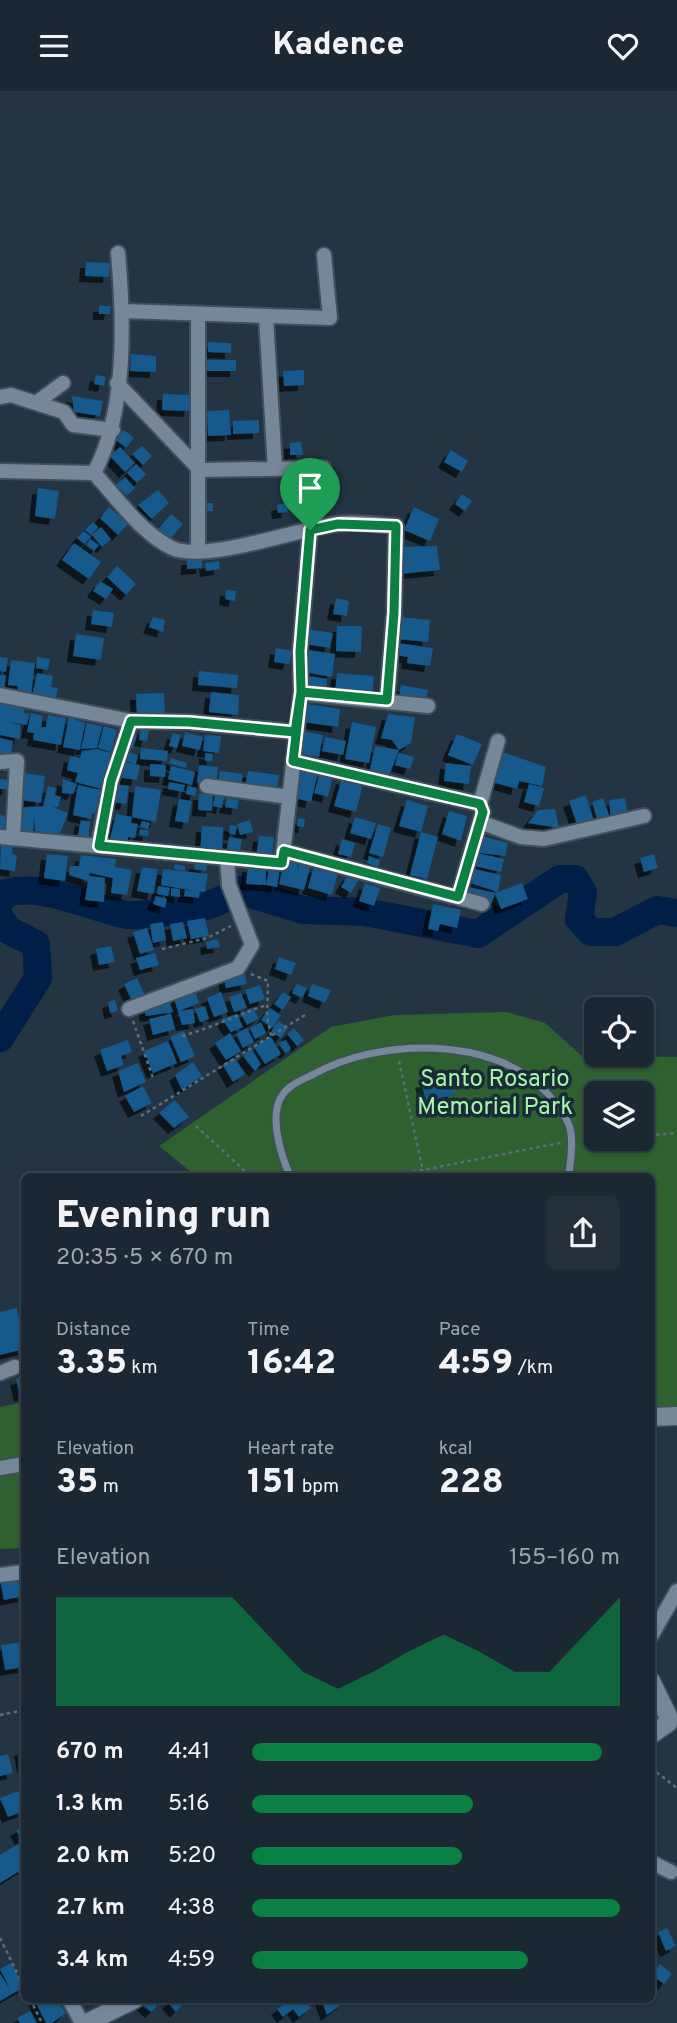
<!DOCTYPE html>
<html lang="en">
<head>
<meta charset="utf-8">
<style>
	:root { --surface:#1b2732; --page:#242f3a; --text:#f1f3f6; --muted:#a0a5ac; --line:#39444d; --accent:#0b8043 }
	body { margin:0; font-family:Overpass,sans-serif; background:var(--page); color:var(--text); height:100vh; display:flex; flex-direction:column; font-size:26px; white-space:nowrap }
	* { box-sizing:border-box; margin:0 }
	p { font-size:23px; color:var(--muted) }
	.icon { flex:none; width:38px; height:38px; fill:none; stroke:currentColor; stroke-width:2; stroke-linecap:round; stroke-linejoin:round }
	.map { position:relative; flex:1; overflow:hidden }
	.side { position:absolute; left:21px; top:1082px; width:634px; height:830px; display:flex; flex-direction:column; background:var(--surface); border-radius:10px; box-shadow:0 2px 5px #0004,0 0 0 2px var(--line) }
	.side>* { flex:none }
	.tools { position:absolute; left:584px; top:906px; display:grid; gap:14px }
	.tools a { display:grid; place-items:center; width:70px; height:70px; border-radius:10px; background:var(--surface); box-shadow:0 2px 5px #0004,0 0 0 2px var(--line); font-size:35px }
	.pin { position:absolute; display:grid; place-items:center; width:60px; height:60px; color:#fff; margin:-72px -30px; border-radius:50% 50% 50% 0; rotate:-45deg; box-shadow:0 0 7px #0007 }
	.pin .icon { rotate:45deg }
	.round { display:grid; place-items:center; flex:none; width:74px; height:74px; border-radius:10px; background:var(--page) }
	.summary { display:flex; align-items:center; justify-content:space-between; height:119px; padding:0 35px }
	h1 { font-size:38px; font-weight:800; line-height:52px }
	.metrics { display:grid; grid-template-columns:repeat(3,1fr); gap:10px; height:119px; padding:7px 35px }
	.metrics div { display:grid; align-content:center }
	.metrics b { font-size:35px; font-weight:800 }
	.metrics small { font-size:19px; font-weight:400 }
	.metrics p { font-size:19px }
	.chart { height:196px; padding:14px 35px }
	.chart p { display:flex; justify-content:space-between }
	.chart svg { width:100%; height:126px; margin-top:7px; fill:var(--accent); opacity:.7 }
	ul { padding:0 35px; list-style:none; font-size:23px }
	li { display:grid; grid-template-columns:112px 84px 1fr; align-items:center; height:52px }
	li i { height:18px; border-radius:9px; background:var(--accent) }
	header { display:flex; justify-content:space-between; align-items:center; height:91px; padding:0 35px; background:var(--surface); font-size:32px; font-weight:800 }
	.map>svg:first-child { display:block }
	.green { fill:#2e612f; fill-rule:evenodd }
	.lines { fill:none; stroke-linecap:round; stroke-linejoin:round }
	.river { stroke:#001e47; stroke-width:28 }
	.building { fill:#135a8d; filter:url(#shadow) }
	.service-casing { stroke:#404f5b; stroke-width:10 }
	.minor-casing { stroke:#404f5b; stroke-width:18 }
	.tertiary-casing { stroke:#404f5b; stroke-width:21 }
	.path { stroke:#5f6d79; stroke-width:2.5; stroke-dasharray:3.5 3.5; stroke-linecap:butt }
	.service { stroke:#758798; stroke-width:7 }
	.minor { stroke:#758798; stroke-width:14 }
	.tertiary { stroke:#758798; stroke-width:18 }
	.route-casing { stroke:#fff; stroke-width:14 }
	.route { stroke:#0b8043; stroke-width:9 }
	.labels { text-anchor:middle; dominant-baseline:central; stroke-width:7; stroke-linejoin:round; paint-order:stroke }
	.park-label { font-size:24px; fill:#a5f6a4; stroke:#1a2a38 }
</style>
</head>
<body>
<header><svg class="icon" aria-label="menu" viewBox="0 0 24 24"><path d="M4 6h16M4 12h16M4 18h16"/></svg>Kadence<svg class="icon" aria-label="heart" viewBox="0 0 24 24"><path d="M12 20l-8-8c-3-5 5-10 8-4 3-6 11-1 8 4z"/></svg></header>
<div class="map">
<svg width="677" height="1932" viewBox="0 0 677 1932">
	<defs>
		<filter id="shadow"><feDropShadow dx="-6" dy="6" stdDeviation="0" flood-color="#0009"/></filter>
	</defs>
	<rect width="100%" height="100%" fill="#243442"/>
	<path class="green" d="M507,921L545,932L582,965L677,966V1319H651V1085H196L159,1055L331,936L394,924ZM597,1003H642V1048H597Z
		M24,1311V1457L0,1458V1316Z"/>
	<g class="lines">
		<path class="river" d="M0,811L5,802C43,792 86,815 123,823C133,826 145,823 156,822C188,820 211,818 238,799L303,819L365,821L478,843L560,788H575L583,801L579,828L591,841H615L657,819L677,822
			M0,827L8,839L36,853L38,887L0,947"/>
	</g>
	<path class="building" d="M86,171L110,172L109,186L85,185Z
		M99,215H111L110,223H99Z
		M208,251L231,252V262L208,261Z
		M131,263L156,265V281L130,280Z
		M205,269H236V280H205Z
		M304,279V294L284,295L283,280Z
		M96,284L106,286L104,295L94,293Z
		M163,303L191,304L190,320L162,319Z
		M72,305L103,310L100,325L74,321Z
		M229,319L231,344L208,345L207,320Z
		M259,329V342L233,343V330Z
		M124,339L134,347L126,357L116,349Z
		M301,351L303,364H290V352Z
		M142,355L152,365L143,374L132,363Z
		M120,356L135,372L125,381L110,365Z
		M451,359L468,370L462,381L444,371Z
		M136,373L146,383L137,392L127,382Z
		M125,386L135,397L127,405L116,394Z
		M38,397L59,400L55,428L35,425Z
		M158,399L169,412L152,428L138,414Z
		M462,403L472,410L465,420L455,413Z
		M310,405L328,407L326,422L308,419Z
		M207,412H213V420H207Z
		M287,412L288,421L278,422L277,414Z
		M109,416L128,433L118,444L100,427Z
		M414,416L439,428L430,450L404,439Z
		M171,423L183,433L170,448L158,438Z
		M93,431L98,436L91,444L85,439Z
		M101,436L111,448L102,456L92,444Z
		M84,440L91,446L84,453L77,447Z
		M90,448L99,454L94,460L86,453Z
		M74,452L101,471L89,488L62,469Z
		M437,455L440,479L399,483L397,456Z
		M202,467V477L187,478V468Z
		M219,470L220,478L206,480L205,472Z
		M117,475L136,493L126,504L107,486Z
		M100,490L113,498L106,508L93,500Z
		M226,499L236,500L235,510L225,508Z
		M336,507L349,510L347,525L333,523Z
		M93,519L114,522L112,536L91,533Z
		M153,526L165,529L163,541L149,536Z
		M399,526L430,529L428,551L397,548Z
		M337,535H362L361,561L336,560Z
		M307,538L333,542L330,557L305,553Z
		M76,543L104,547L101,569L73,565Z
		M390,551L433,557L430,575L407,572L408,566L388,563Z
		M276,557L292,560L289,573L274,571Z
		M308,559L335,563L332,586L304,581Z
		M0,566L8,567L6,581L0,580Z
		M37,566L50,568L48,579L36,577Z
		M11,569L35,572L31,605L17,603L18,595L8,594Z
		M199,580L238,584L237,597L198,594Z
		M37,582L53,585L51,596L58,597L55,611L31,610Z
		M337,582L374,585L372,605L335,602Z
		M0,584H6L4,600L0,599Z
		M303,584L327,588L326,600L301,596Z
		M401,594L428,599L425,612L399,607Z
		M211,601L239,604L238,624L209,621Z
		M164,602L165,624L137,625L136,603Z
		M0,610L25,614L24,622L29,623L27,634L8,631L21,634L20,648L0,644Z
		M300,612L340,618L338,636L297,630Z
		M31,622L43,625L41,636H46L48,624L66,627L61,654L33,649L34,642L27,641Z
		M388,623L415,626L411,652L399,659L392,649L381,647Z
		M69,626L85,632L80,659L63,656Z
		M352,631L376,636L369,672L345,668Z
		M87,632L102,635L97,657L81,658Z
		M104,635L117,639L111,661L98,657Z
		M141,637L149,639L147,650L139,649Z
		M123,640L137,644L133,658L119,654Z
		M302,640L323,644L319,666L297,662Z
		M185,641L203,646L200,659L182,655Z
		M173,642L181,644L177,657L169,655Z
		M457,643L482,653L473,674L448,664Z
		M205,644L221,645L219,662L203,660Z
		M325,646L346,650L343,664L322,660Z
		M0,647L13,650L9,675L0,673Z
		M375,655L399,659L387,690L369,683Z
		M141,657L168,660L167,670L140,668Z
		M97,658L95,663L97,658L111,662L102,698L75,691L78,682L67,679L70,665L80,667L82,660Z
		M118,658L138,664L136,673L115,667Z
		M502,661L546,676L542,695L519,690L517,698L481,688Z
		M205,662L213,663L212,670H205Z
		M399,662L414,666L410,678L395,674Z
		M171,667L187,672L186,677L169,672Z
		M120,670L140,674L137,689L117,686Z
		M446,672L471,675L469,693L444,690Z
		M150,673L166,674L165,686L150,685Z
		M199,674L218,676L216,694L197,692Z
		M171,675L195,681L192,694L168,688Z
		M297,676L318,681L311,711L290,706Z
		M220,680L243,683L241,695L218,693Z
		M248,680L279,684L277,700L245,696Z
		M24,682L45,685L41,712L14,708L17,684Z
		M320,682L333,685L328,706L314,702Z
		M342,687L363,693L356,721L334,715Z
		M0,688L9,689L8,698H0Z
		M63,688L77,693L73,703L62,702Z
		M169,691L185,694L183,701L168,698Z
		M110,693L129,695L126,713L108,710Z
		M529,693L544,697L539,715L524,711Z
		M78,694L101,699L95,723L92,722L91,728L73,724Z
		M48,695L56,697L54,704L61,706L58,716L43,715Z
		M135,695L161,699L156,731L132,726Z
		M188,695L197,697L195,705L186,703Z
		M216,698L225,700L222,717L213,715Z
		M199,703H213L212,720L198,719Z
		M586,704L594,730L578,736L569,710Z
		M227,707L239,709L237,718L225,716Z
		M603,707L611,730L599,734L592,711Z
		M625,707L628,728L611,729L609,709Z
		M179,708L192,710L188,732L175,730Z
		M407,709L428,715L421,741L399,735Z
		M51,715L68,722L59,745L35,740L34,725L33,745L15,744L16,720L26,716Z
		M555,718L559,737L528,732L538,719Z
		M449,720L467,725L461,750L442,743Z
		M116,723L132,726L131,732L138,733L135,747L128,746L127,752L110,748Z
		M0,724L6,725L3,744H0Z
		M355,726L376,732L371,748L350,742Z
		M298,727L305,728L304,736L297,735Z
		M81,729L90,731L88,755L76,753Z
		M250,729L253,741L240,744L237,733Z
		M142,730L150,732L148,738L140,736Z
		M378,733L391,737L383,766L369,762Z
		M230,734L237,735L235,744L229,742Z
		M202,735L223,736L222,765H200Z
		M140,738L149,740L148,746L139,743Z
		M421,741L438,746L427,788L410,784Z
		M477,744L508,752L505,765L473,761Z
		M259,745L274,746L272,768L256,767Z
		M229,746L242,748L240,760L227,758Z
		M342,748L355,752L351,766L338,763Z
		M1,749L13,751L12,762L17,765L15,780L0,778Z
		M473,761L504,768L501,781L470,774Z
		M47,763L68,765L65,790L44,787Z
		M654,763L658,777L644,781L640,767Z
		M81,764L116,768L115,776L132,779L127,804L111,802L113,787L90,782L89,785L105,787L104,811L85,809L88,790L69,784L70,775H79Z
		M369,765L380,769L378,776L367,772Z
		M285,768L298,771L297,780L300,770L311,773L304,799L279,793Z
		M195,772L207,774L206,780L194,778Z
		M175,773L185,775V780L174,778Z
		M270,774L280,776L277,796L266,794Z
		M248,775L266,776V794L246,793Z
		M314,775L338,782L332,804L308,797Z
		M142,776L158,778L153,803L137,800Z
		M465,776L501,784L498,801L522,792L528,808L501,818L495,802L498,801L461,789Z
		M163,778L208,783L205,801L200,800L199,807L184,805L185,799L195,800L161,794Z
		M349,783L359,788L351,802L341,796Z
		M365,792L380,797L374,815L359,810Z
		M460,794L495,802L490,817L457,809Z
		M158,795L170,797L168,805L157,803Z
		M171,797L180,798V806L171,805Z
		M156,805L167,808L165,817L153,813Z
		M433,813L461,819L457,837L440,833L438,840L428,838Z
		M205,827L209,845L191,848L187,830Z
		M163,831L166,849L153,852L150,833Z
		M183,831L187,847L173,850L170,833Z
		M147,837L154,859L140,863L133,841Z
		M218,848L220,856L207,858L206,851Z
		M111,855L115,871L99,874L96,858Z
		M155,862L159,874L140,879L136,867Z
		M279,866L296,872L291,884L275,878Z
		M245,883L247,893L226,897L224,887Z
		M137,887L145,904L132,910L124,893Z
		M297,893L307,897L302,907L292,902Z
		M312,893L331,899L325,912L308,905Z
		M260,894L265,908L250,913L245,899Z
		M194,896L199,912L179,920L193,918L195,932L182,934L173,904Z
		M221,901L228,921L214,926L207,907Z
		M283,901L291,906L283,919L274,913Z
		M241,902L247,917L234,921L229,906Z
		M168,905L173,921L146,925L142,909Z
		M115,909L118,920L110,922L108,911Z
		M205,915L209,928L200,931L195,918Z
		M253,917L259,927L247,934L241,923Z
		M270,917L281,924L272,937L261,929Z
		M171,923L175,938L153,944L149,928Z
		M237,923L243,936L231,941L222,928Z
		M278,930L288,936L281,947L271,941Z
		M261,931L266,942L255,948L250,937Z
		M247,937L254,951L243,957L236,943Z
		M294,937L304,949L297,955L287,943Z
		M184,940L195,965L181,971L170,946Z
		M230,942L241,960L226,969L215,952Z
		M271,946L281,963L265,973L254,956Z
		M128,949L132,961L121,965L124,974L107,980L100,959Z
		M286,949L291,958L286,962L278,952Z
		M168,950L177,972L153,982L144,960Z
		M251,957L261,973L255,980L243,965Z
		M235,967L245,983L233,991L223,974Z
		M193,971L202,985L182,999L175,984Z
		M138,972L146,991L124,1001L118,980Z
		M451,984L455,1004L426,1010L421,991Z
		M143,995L152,1012L134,1021L125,1005Z
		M175,1009L189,1026L174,1037L159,1022Z
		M17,1217L24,1258L0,1264V1221Z
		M24,1286V1304L20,1305L16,1288Z
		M23,1484L24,1505L4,1509L0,1489Z
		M24,1551V1576L5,1579L1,1554Z
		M24,1658V1675H23L20,1659Z
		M8,1663L13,1682L0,1685V1665Z
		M19,1700L24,1720L8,1726L0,1707Z
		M24,1735V1754L16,1739Z
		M18,1753L24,1763V1777L0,1792V1764Z
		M667,1837L676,1855L666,1860L658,1841Z
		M11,1872L24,1896L0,1910V1883L10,1898L0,1878Z
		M660,1873L672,1883L664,1893L651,1884Z
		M34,1908H56L66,1922L52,1932H46Z
		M146,1908L157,1915L151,1921L141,1912Z
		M172,1908H187L176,1921L168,1912Z
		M291,1908H303L311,1917L299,1926L293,1918L283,1926L277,1918Z
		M321,1908H343V1912L327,1924Z
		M30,1920L37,1932H20L17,1927Z"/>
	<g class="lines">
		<g class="service-casing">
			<path id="service" d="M290,1085C281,1064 270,1029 280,1008C287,994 302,989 314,983C379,947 494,944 547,1002C556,1012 566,1024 570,1037C574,1052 570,1070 569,1085"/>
		</g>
		<g class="minor-casing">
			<path id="minor" d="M123,220L330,227L324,164
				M266,226L275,378
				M117,292L200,379L324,377
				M0,306L11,304L64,321L73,334L113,339
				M36,312L63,292
				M0,380L94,382
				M94,382C117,407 141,442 172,457C205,472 298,438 336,433C355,430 376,434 396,435L394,522L387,609
				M94,382C127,321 124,230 118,162
				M198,460V223
				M301,602L428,615
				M0,604L131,630L189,631L295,641
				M293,670L480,713
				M0,671L17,670L13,747
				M207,695L289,706
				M480,731L521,746L544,748L644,725
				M0,746L282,772L301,602L300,560L310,439
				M98,755L111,690L131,630
				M283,760L482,813
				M458,806L483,721L480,713L498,650
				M129,918L238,877L252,854L229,794L227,769
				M0,1282L15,1276
				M0,1377L24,1373
				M0,1484L24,1481
				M651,1545L677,1500
				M651,1771L671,1781
				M69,1908L82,1932"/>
		</g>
		<g class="tertiary-casing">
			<path id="tertiary" d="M651,1326L677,1325
				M651,1590L668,1625V1632L651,1644
				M87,1932L135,1908"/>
		</g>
		<path class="path" d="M162,858L207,847L231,835
			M251,883L268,890L267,925L271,945
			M133,930L153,987
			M182,945C212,937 238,923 267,914
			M399,970L424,1085
			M141,1025L305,924
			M196,1035L250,1085
			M642,1045L677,1042
			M584,1049L597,1048
			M392,1085L560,1052
			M0,1624L24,1619
			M651,1677L677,1697
			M0,1847L24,1896
			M30,1908L42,1932"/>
		<use href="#service" class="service"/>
		<use href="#minor" class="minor"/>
		<use href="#tertiary" class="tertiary"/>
	</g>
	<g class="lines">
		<g class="route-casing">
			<path id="route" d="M310,439L300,560L301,601L295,641L189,631L131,630L111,690L99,755L282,772L284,760L458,806L483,721L480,713L293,670L301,601L387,609L394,522L396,435L338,433L310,439"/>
		</g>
		<use href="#route" class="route"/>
	</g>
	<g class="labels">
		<g class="park-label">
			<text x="495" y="989">Santo Rosario<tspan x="495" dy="28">Memorial Park</tspan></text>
		</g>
	</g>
</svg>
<div class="tools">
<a><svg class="icon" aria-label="locate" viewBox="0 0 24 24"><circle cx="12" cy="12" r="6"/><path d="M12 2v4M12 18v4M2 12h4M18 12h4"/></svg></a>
<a><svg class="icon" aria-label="layers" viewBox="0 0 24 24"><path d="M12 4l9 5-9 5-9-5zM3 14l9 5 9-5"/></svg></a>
</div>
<div class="pin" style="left:310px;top:439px;background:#1e9e55"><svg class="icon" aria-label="arrive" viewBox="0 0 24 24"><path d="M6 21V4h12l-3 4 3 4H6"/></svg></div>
<section class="side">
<div class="summary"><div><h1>Evening run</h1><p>20:35 · 5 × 670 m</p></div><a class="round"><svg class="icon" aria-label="share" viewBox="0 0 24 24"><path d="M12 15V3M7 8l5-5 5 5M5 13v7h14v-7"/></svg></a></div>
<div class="metrics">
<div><p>Distance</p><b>3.35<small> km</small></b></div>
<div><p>Time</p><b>16:42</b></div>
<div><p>Pace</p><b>4:59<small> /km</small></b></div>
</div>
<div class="metrics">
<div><p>Elevation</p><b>35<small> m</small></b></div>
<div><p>Heart rate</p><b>151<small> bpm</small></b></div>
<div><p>kcal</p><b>228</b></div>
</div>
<div class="chart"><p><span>Elevation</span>155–160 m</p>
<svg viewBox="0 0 160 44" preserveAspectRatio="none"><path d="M0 44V6L10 6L20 6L30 6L40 6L50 6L60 19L70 32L80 38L90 32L100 25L110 19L120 25L130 32L140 32L150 19L160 6V44z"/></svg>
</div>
<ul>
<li><b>670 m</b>4:41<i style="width:95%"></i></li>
<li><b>1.3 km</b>5:16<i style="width:60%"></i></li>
<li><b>2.0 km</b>5:20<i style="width:57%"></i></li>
<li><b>2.7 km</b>4:38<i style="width:100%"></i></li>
<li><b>3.4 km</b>4:59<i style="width:75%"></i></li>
</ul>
</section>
</div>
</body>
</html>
